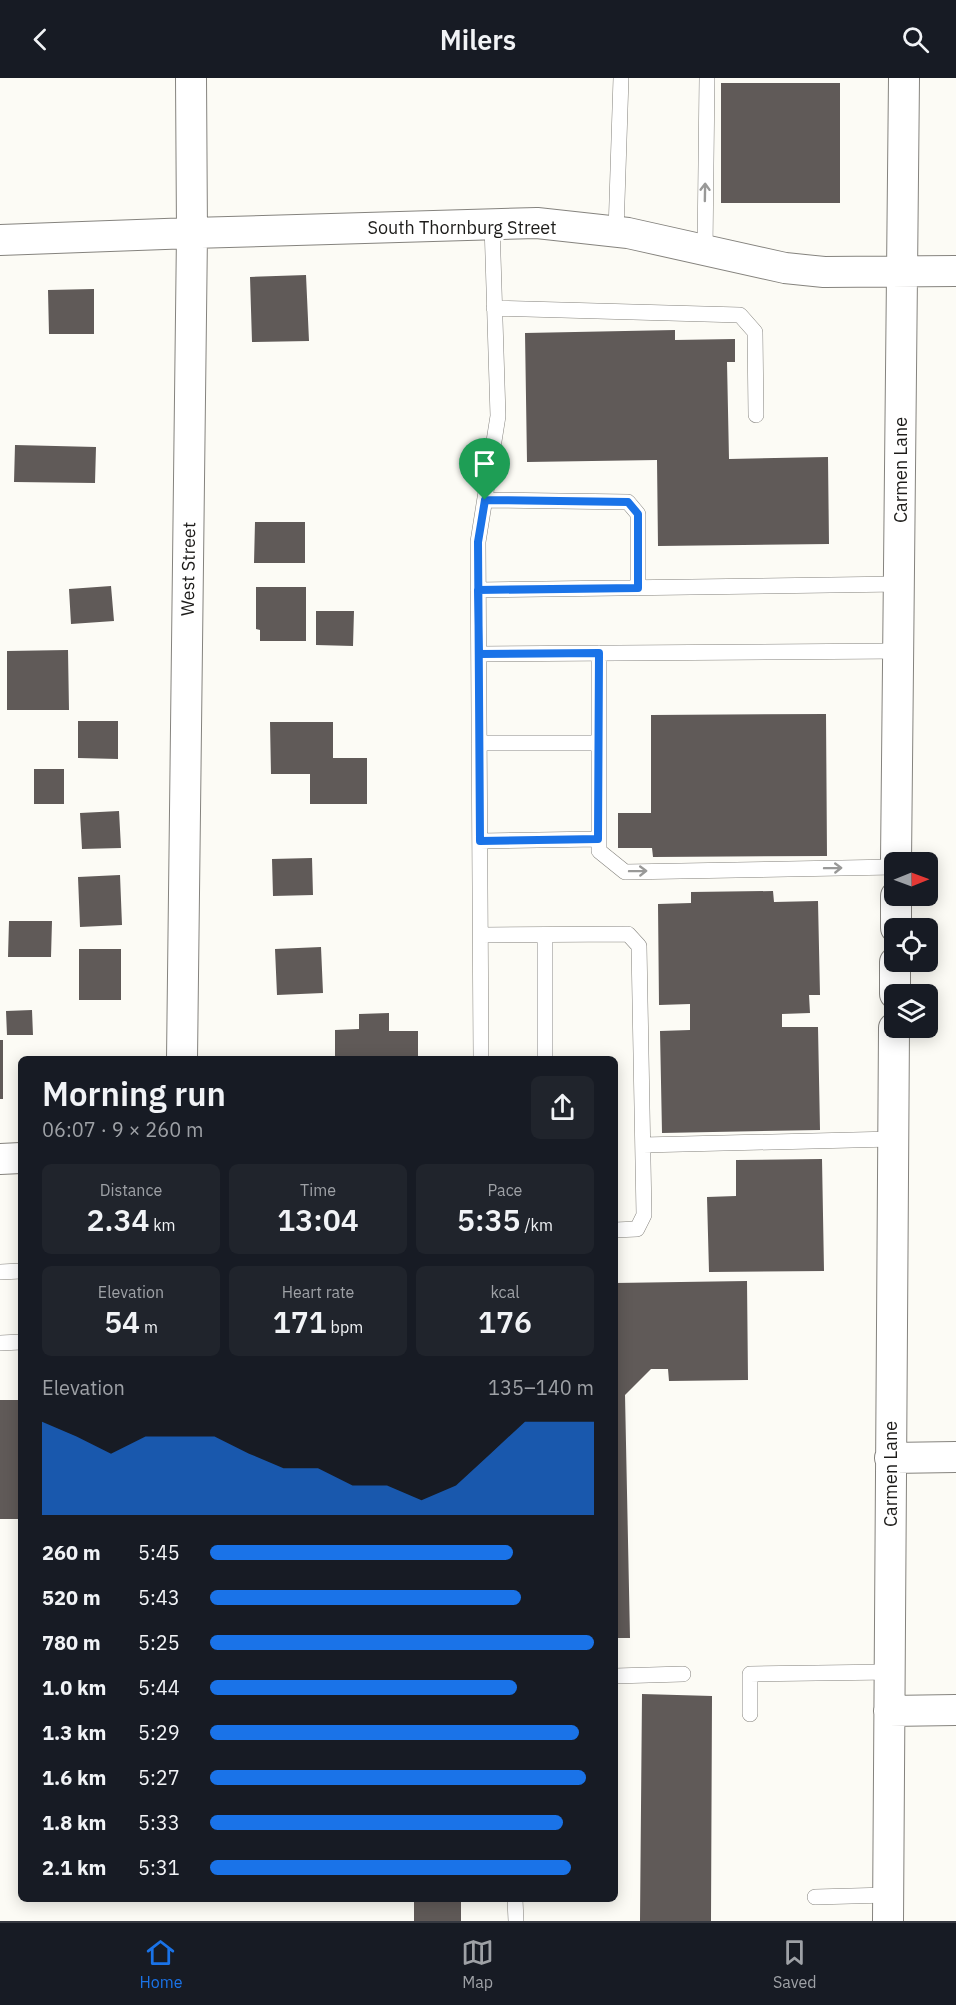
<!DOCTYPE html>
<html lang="en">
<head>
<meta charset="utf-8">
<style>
	:root { --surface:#171b24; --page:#20242c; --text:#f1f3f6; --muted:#9ea1a6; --line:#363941; --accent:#1a73e8 }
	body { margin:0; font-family:"IBM Plex Sans",sans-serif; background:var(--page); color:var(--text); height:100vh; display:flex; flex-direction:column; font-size:22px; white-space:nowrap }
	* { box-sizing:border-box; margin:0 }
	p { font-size:20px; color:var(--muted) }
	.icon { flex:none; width:33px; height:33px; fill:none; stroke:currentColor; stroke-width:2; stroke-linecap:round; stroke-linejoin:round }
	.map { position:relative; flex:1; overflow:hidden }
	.sheet { position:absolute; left:18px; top:978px; width:600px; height:846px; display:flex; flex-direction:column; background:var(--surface); border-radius:9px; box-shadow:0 3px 15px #0003 }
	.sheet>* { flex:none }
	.needle { width:39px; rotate:89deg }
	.fabs { position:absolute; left:884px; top:774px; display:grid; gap:12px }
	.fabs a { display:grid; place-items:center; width:54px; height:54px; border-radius:9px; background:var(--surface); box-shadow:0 3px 15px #0003; font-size:30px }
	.pin { position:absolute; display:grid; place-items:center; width:51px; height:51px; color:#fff; margin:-62px -26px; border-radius:50% 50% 50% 0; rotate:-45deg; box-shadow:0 0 6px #0007 }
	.pin .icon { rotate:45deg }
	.round { display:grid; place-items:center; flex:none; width:63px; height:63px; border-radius:9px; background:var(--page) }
	.head { display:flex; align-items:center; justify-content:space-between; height:102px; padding:0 24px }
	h1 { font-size:33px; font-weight:600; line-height:45px }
	.figures { display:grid; grid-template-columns:repeat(3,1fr); gap:9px; height:102px; padding:6px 24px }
	.figures div { display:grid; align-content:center; border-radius:9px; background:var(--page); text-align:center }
	.figures b { font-size:30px; font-weight:600 }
	.figures small { font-size:16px; font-weight:400 }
	.figures p { font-size:16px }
	.chart { height:168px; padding:12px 24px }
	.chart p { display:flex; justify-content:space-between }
	.chart svg { width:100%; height:108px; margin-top:6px; fill:var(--accent); opacity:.7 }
	ul { padding:0 24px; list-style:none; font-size:20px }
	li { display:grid; grid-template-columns:96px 72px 1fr; align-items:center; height:45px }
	li i { height:15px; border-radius:8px; background:var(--accent) }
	header { display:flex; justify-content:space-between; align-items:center; height:78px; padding:0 24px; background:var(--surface); font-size:27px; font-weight:600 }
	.dock { display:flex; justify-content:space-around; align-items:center; height:84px; border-top:2px solid var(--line); background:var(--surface); font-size:16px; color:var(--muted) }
	.dock a { display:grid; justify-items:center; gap:3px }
	.dock .on { color:var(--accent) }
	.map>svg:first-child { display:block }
	.building { fill:#605a58 }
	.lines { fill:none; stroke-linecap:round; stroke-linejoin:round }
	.service-casing { stroke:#85837e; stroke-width:16 }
	.minor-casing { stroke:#85837e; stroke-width:32 }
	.service { stroke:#fff; stroke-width:15 }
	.minor { stroke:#fff; stroke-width:30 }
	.oneway { stroke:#999998 }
	.route-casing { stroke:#fff; stroke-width:12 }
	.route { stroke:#1a73e8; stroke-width:8 }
	.labels { text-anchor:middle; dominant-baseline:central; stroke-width:6; stroke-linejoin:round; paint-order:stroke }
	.street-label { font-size:18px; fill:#1d1c1a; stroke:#fff }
</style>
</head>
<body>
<header><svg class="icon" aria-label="back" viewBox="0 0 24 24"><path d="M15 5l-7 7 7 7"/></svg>Milers<svg class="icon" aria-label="search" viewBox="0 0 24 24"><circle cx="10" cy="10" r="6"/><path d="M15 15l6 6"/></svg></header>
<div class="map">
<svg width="956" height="1843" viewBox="0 0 956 1843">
	<rect width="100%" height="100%" fill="#fcfbf5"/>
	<path class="building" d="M721,5H840V125H721Z
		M306,197L309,263L252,264L250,199Z
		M94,211V256H49L48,212Z
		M675,252V262L735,261V284H727L729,381L828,379L829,466L658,468L657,382L527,384L525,255Z
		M15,367L96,369L95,405L14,404Z
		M255,444H305V485H254Z
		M111,508L114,543L71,546L69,511Z
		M256,509H306V563H260V552L256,551Z
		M316,533H354L353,568L316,567Z
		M68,572L69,632H7V573Z
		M826,636L827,778L653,779L652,770H618V735H651V637Z
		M78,643H118V681L78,680Z
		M270,644H333V680H367V726H310V696H271Z
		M34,691H64V726H34Z
		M119,733L121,770L82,771L80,735Z
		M312,780L313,817L273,818L272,781Z
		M120,797L122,847L80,849L78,799Z
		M773,813L774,824L818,823L820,917H809L810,935L782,936V949H818L820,1052L662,1055L660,953L690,952V926L659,927L658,826L691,825V814Z
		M9,843H52L51,879H8Z
		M321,869L323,915L277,917L275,871Z
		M79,871H121V922H79Z
		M32,932L33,957H7L6,933Z
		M389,935V953H418V981H335V952L359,951V936Z
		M0,962H3V1021H0Z
		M822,1081L824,1193L709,1194L707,1119L736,1118V1082Z
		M747,1203L748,1302L669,1303L668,1291H651L625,1317L630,1560H615V1205Z
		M0,1322H21V1441H0Z
		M642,1616L712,1618L711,1843H640Z
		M414,1821H461V1843H414Z"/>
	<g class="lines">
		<g class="service-casing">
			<path id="service" d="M616,154L621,0
				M705,172L707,0
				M494,230L740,237L755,254L756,337
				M485,422L628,424L638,436V510
				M478,512L899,506
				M599,575V773L625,794L894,789
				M479,576L898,573
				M479,665H598
				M480,763L598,761
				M481,857L628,856L639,868L644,1137L637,1151L615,1152
				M545,857V981
				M481,981L478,464L498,338L492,146
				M643,1067L893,1061
				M0,1194L21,1193
				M0,1265L21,1264
				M615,1598L683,1596
				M750,1636V1596L890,1594
				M815,1819L888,1817
				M515,1821L516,1843"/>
		</g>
		<g class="minor-casing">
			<path id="minor" d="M0,162L192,155L537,145L628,155L785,190L824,194L956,193
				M896,784L904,0
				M896,850V818
				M895,916V884
				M182,981L192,155L191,0
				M0,1081L21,1080
				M890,1380L956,1379
				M889,1633L956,1632
				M888,1843L894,950"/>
		</g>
		<use href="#service" class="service"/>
		<use href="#minor" class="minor"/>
	</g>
	<defs><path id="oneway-shaft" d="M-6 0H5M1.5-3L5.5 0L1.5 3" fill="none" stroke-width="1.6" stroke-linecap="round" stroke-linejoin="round" transform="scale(1.5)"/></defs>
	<g class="oneway">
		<use href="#oneway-shaft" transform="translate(705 114) rotate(-89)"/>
		<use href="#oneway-shaft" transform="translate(833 790) rotate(-1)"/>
		<use href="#oneway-shaft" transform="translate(638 793) rotate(-1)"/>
	</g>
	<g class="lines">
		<g class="route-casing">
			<path id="route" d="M485,422L478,464L480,763L598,761L599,575L479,576L478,512L638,510V436L628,424L485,422"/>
		</g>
		<use href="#route" class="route"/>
	</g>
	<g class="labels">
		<g class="street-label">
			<text x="462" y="149">South Thornburg Street</text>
			<text transform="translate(900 392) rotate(-90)">Carmen Lane</text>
			<text transform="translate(188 491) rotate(-89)">West Street</text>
			<text transform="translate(890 1396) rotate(-90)">Carmen Lane</text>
		</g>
	</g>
</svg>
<div class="fabs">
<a><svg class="needle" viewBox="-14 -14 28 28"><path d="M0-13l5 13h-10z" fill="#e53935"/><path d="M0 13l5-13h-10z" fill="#9ea1a6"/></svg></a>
<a><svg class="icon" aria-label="locate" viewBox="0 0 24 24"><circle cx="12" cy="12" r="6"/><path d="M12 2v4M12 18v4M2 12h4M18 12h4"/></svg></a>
<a><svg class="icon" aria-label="layers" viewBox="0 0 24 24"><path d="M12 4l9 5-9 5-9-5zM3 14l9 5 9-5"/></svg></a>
</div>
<div class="pin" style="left:485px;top:422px;background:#1e9e55"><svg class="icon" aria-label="arrive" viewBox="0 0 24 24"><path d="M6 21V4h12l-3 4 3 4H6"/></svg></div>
<section class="sheet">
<div class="head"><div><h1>Morning run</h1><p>06:07 · 9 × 260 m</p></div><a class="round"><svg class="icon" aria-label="share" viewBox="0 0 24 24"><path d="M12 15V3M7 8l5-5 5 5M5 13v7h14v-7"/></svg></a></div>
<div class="figures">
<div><p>Distance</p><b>2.34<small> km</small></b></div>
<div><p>Time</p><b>13:04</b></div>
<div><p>Pace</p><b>5:35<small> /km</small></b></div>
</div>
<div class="figures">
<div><p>Elevation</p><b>54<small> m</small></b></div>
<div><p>Heart rate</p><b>171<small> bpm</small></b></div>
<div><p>kcal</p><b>176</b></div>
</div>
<div class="chart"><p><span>Elevation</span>135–140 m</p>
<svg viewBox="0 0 160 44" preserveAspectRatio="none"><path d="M0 44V6L10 12L20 19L30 12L40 12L50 12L60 19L70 25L80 25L90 32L100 32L110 38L120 32L130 19L140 6L150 6L160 6V44z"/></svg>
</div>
<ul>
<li><b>260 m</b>5:45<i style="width:79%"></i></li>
<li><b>520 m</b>5:43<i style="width:81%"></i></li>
<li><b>780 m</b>5:25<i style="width:100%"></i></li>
<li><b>1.0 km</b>5:44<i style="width:80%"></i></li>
<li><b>1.3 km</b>5:29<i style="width:96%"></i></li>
<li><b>1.6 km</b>5:27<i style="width:98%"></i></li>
<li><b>1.8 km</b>5:33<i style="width:92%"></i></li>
<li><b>2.1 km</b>5:31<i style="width:94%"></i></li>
</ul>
</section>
</div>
<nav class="dock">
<a class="on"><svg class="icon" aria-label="home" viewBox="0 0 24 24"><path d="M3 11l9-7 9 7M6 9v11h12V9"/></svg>Home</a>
<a><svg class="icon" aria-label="map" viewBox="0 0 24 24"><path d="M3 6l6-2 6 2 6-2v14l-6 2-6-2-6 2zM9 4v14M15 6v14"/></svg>Map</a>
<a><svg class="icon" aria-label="saved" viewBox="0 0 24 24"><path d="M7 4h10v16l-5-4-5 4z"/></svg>Saved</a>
</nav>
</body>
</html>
